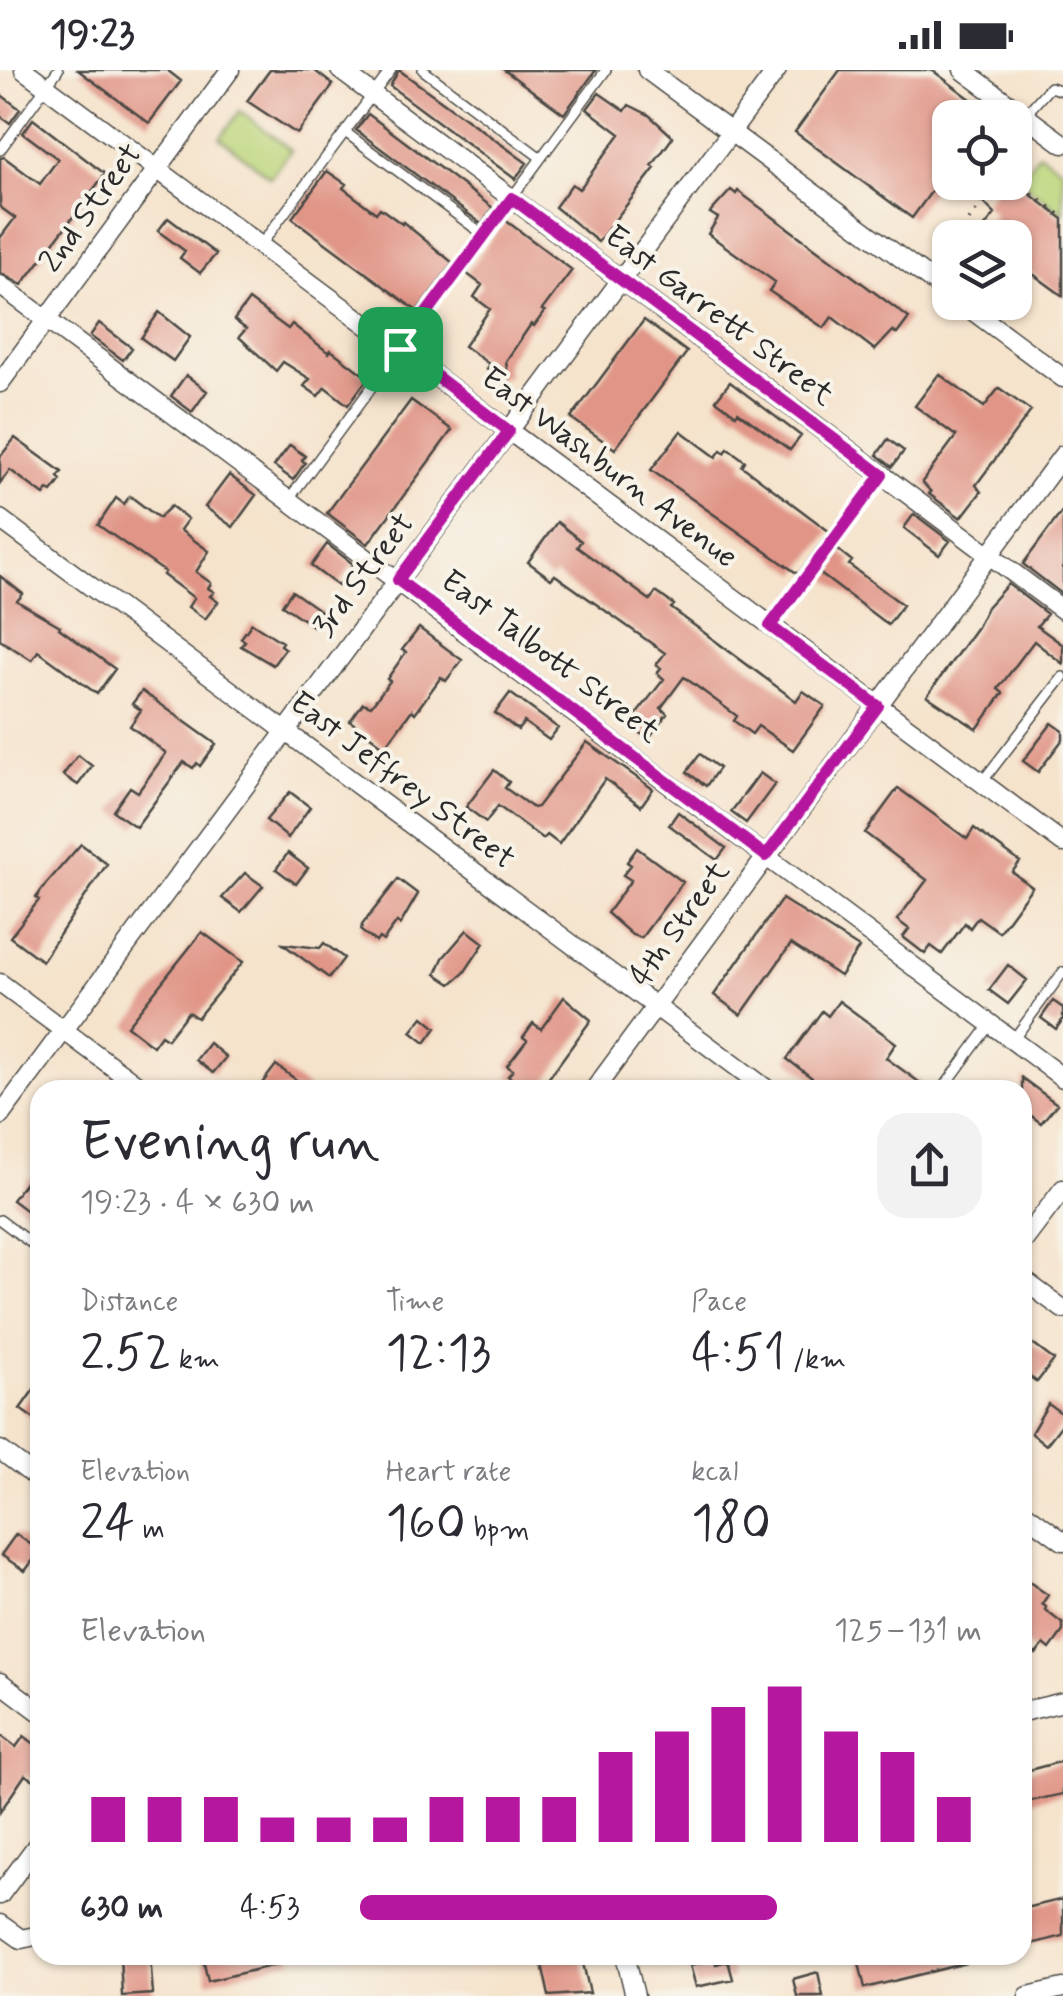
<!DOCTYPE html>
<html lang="en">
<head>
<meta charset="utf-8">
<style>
	:root { --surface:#fff; --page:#f2f2f3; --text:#2b2b33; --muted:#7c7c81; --accent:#b5179e }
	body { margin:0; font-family:Mynerve,sans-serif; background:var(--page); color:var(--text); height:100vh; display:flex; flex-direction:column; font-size:38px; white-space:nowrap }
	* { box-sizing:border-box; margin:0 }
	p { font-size:32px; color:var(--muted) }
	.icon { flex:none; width:55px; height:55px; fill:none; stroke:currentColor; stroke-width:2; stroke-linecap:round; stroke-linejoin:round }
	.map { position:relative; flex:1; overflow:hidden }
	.details { position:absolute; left:30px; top:1010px; width:1002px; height:885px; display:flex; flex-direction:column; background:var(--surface); border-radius:30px; box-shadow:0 2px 8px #0004 }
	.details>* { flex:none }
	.tools { position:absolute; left:932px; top:30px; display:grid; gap:20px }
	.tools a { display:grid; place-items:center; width:100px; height:100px; border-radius:20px; background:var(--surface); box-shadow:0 2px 8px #0004; font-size:50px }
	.pin { position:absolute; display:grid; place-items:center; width:85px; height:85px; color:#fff; margin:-42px; border-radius:20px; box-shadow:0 5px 15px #0006 }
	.round { display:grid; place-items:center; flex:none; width:105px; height:105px; border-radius:30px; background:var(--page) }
	.headline { display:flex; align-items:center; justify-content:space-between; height:170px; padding:0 50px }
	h1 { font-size:55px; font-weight:600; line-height:75px }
	.stats { display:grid; grid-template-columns:repeat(3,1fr); gap:15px; height:170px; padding:10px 50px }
	.stats div { display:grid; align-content:center }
	.stats b { font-size:50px; font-weight:600 }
	.stats small { font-size:28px; font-weight:400 }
	.stats p { font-size:28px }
	.chart { height:280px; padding:20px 50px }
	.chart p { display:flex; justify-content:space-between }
	.chart svg { width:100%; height:180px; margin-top:10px; stroke:var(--accent); stroke-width:6 }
	ul { padding:0 50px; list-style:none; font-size:32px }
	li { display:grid; grid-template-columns:160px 120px 1fr; align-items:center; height:75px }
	li i { height:25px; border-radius:12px; background:var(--accent) }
	.status { display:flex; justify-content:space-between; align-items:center; height:70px; padding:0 50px; background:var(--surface); direction:ltr }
	.status svg { height:28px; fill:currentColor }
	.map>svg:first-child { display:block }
	.green { fill:#bbd579; stroke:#738052; stroke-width:2.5 }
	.building { fill:#e09587 }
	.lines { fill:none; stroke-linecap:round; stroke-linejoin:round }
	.service-casing { stroke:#494743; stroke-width:12 }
	.minor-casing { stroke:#494743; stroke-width:21 }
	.path { stroke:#494743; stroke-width:4; stroke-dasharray:2.5 8; stroke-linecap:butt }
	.service { stroke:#fff; stroke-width:9 }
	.minor { stroke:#fff; stroke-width:18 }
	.route-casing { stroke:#fff; stroke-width:20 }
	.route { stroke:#b5179e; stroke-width:12 }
	.labels { text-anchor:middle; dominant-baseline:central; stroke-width:8; stroke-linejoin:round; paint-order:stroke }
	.street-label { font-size:32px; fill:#2b2b2b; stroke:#f7f3e8 }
</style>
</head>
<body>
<div class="status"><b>19:23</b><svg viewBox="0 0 49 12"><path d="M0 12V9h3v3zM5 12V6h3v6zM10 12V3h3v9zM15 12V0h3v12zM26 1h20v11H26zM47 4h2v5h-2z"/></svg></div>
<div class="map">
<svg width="1063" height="1926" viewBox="0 0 1063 1926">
	<rect width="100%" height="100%" fill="#f7f3e8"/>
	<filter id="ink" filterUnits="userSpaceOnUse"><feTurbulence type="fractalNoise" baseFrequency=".01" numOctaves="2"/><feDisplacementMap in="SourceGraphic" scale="20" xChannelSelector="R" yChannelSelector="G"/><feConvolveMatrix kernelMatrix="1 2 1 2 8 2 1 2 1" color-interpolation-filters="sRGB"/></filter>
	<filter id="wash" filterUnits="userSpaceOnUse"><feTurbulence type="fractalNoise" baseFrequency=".0048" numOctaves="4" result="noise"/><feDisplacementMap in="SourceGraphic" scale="40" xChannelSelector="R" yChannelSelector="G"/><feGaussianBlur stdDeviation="2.25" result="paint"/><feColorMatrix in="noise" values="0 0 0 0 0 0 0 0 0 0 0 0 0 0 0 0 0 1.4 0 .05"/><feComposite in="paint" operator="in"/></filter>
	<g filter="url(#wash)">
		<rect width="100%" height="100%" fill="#f5e3cc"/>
		<path class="green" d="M240,41L291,80L270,107L220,68Z
			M1039,83L1063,100V143L1019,110Z"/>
		<g id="blocks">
			<path class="building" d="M78,0H167L181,11L149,53Z
				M270,0H314L333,15L297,64L247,31Z
				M399,0L527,93L515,109L390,16Z
				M504,0H596L564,44Z
				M840,0H932L996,48H950V96L912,148L795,62Z
				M599,23L625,41L629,35L649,45L673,67L652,96L655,98L598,172L555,137L572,114L579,119L581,117L620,64L587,39Z
				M0,24L20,39L10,53L0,46Z
				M368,44L493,138L482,154L356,60Z
				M33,49L105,104L22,215L0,203V168L15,148L0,137V88L4,87L40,114L58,89L23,63Z
				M327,101L346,114L343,118L376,143L380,138L402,154L403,152L453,193L417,241L292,148Z
				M1000,112H1014L1063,149V226L1015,191V168H976L995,144L984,133Z
				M731,120L736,124L738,121L909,248L897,264L893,261L875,280L832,247L824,258L769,221L775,212L708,164L718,148L710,143Z
				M168,148L216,184L200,203L180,188L185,181L158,161Z
				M505,150L572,200L542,240L545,241L534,256L531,254L506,291L508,308L504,305L500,310L486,299L489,294L464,276L490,239L474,227L482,215L466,203Z
				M249,230L288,259L292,254L329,283L331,280L368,308L348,335L325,317L318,326L304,316L310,309L283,292L276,301L239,267L246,259L234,250Z
				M159,242L190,267L173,291L141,268Z
				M644,250L687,282L615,379L571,348Z
				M99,253L132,278L123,290L90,266Z
				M939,304L984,337L999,318L1031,341L976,415L981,422L961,448L929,424L931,422L922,412L956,366L915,336Z
				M186,305L207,321L192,342L171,326Z
				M730,312L801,366L790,380L738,342L736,345L716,330Z
				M411,330L452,360L368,474L327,443Z
				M681,361L716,387L721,380L725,383L728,378L745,391L742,396L830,462L798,504L651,400Z
				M15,368L62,402L58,407L61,410L52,422L48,420L44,425L10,400L0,413V387Z
				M888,369L904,381L892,397L877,385Z
				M290,375L305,386L302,390L305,393L293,410L274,396Z
				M229,405L256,425L233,457L205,437Z
				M130,426L159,448L171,436L188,449L180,460L209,481L196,502L211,513L208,518L214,522L210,526L218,532L205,549L188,537L194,528L163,505L165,502L98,455L116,428L124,434Z
				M1063,440V523L1062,524L1023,494Z
				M914,444L950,471L939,485L904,458Z
				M557,452L581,471L577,477L650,530L656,522L674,535L671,538L796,631L803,621L825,636L793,680L758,656L752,664L734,651L737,646L684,607L661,638L667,644L648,669L629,654L664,609L657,603L661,598L656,595L665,583L555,505L551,509L528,492Z
				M327,474L353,494L338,516L311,496Z
				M837,479L852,491L849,495L903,535L888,555L819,503Z
				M0,506L23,524L17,531L60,556L59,558L115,599L97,624L38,581L32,590L0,570Z
				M1008,514L1047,544L1037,556L1063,575V594L1034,571L998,619L1003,623L977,659L927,626L977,557L987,537Z
				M292,521L325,544L316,558L282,535Z
				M252,553L282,572L280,575L285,579L273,595L241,576L245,571L241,568Z
				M419,558L462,590L446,611L441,607L415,643L412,640L385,677L350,651L363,633L371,636L390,611L387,609L406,582L402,580Z
				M142,621L216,674L200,696L197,693L193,698L184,692L136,757L113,741L130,717L138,722L166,683L130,656L141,640L132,634Z
				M510,623L558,658L549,670L524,652L518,660L495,643Z
				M1052,653L1063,661V669L1038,702L1023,691Z
				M587,672L653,719L641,736L605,709L559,774L547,765L543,769L498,736L486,752L466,737L494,700L509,712L505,718L533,738L537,737Z
				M700,684L719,698L706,716L687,702Z
				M78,685L92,696L78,715L63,705Z
				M760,703L775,714L746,753L731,742Z
				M898,718L967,769L974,758L1020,792L1012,802L1032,817L999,862L978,847L970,858L965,853L942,884L931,876L925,884L903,867L909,859L897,850L927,810L865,763Z
				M290,722L310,737L288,768L266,750Z
				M678,742L726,778L717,790L669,755Z
				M81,774L107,794L42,891L10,867L39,830L36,828L46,814Z
				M637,778L683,812L641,868L632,865L607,843L631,810L623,805L631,795L627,792Z
				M288,783L308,798L296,814L276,799Z
				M245,803L263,816L241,842L222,828Z
				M398,809L418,824L400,855L397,852L383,871L379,868L376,872L361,861L362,855Z
				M782,829L859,878L840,906L791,874L741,945L714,925Z
				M467,860L484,873L464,903L451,914L436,904L443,888Z
				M202,862L243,892L197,948L188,942L167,969L161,965L153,976L127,956Z
				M324,873L344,888L329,908L283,874L320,878Z
				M1008,895L1027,910L1008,934L989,920Z
				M564,927L591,950L540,1020H528L508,1006L513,1000L507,996L527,970L523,967L533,953L541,959Z
				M839,931L896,973L886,988L930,1020H828L787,989L822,941L828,946Z
				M1053,931L1063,938V949L1056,959L1041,948Z
				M423,947L436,958L425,973L411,962Z
				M209,973L226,987L213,1003L196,990Z
				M276,995L310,1020H257Z
				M1022,1008L1057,1034L1041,1053L1022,1039Z
				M29,1107L40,1116V1151L12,1130Z
				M1022,1266L1054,1290L1037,1312L1022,1301Z
				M40,1311V1353L20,1339Z
				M1048,1334L1063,1344V1353L1046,1375L1031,1363Z
				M16,1464L40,1481L25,1501L1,1485Z
				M1022,1507L1048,1525L1042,1534L1046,1537L1045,1540L1063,1554V1561L1050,1579L1044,1574L1036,1584L1022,1573Z
				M0,1665L16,1677L24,1666L40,1678V1713L25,1705L0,1742Z
				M1063,1691V1724L1022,1733V1702Z
				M1063,1829V1866L1027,1875L1022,1839Z
				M120,1885H150L153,1924L122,1926Z
				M202,1885H291L292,1891L208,1911Z
				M540,1885H581L590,1923L549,1926Z
				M877,1885H970L971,1892L865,1918L858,1889Z
				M715,1889L716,1894L728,1891L733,1909L696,1917L690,1895Z
				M818,1902L823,1926H797L793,1909Z"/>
		</g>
	</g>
	<g filter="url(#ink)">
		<use href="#blocks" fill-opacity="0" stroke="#494743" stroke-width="2.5"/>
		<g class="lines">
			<g class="service-casing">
				<path id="service" d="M423,0L541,88
					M1025,45L1050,17L1063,21
					M345,62L484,165
					M0,80L58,0
					M260,176L391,0
					M289,429L606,0
					M770,555L882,405
					M982,712L1063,607
					M1013,970L1063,902
					M942,1020L991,953
					M0,1150L40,1180"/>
			</g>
			<g class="minor-casing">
				<path id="minor" d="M24,0L1063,773
					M340,0L1063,540
					M647,0L950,224
					M963,0L1063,74
					M0,215L1063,1008
					M961,232L1063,308
					M0,313L230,0
					M0,449L768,1020
					M0,913L144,1020
					M594,1020L1063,385
					M0,1046L777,0
					M1022,1173L1063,1119
					M1022,1209L1063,1239
					M0,1380L40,1410
					M1022,1441L1063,1471
					M0,1612L40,1642
					M1022,1642L1063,1632
					M0,1825L40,1771
					M0,1854L21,1869L40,1865
					M625,1885L635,1926
					M1028,1926L1063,1918"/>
			</g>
			<path class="path" d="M1015,80L1024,67
				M1015,111L1063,147
				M957,168L995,112
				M943,188L950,177"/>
			<use href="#service" class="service"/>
			<use href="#minor" class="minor"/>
		</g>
	</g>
	<g class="lines" filter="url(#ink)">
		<g class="route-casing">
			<path id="route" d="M512,128L882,405L770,556L878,636L766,786L398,510L509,361L400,279Z"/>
		</g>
		<use href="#route" class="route"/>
	</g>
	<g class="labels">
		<g class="street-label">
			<text transform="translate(91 138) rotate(-54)">2nd Street</text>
			<text transform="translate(719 246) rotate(37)">East Garrett Street</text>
			<text transform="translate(609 398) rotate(37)">East Washburn Avenue</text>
			<text transform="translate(364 505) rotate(-53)">3rd Street</text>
			<text transform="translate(550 587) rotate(37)">East Talbott Street</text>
			<text transform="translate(402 711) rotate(37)">East Jeffrey Street</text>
			<text transform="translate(680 854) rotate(-54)">4th Street</text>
		</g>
	</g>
</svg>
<div class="tools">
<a><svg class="icon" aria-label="locate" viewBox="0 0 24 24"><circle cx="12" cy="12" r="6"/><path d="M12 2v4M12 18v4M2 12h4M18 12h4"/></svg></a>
<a><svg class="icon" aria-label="layers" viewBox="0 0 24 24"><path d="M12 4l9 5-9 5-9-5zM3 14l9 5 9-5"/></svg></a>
</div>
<div class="pin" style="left:400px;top:279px;background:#1e9e55"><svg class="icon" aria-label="arrive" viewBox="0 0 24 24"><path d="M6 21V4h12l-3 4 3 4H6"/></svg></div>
<section class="details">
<div class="headline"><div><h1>Evening run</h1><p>19:23 · 4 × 630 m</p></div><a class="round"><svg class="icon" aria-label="share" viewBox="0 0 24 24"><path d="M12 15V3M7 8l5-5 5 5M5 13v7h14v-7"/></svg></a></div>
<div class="stats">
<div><p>Distance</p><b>2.52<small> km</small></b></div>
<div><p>Time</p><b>12:13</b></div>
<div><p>Pace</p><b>4:51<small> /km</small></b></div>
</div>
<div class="stats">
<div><p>Elevation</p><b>24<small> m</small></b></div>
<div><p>Heart rate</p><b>160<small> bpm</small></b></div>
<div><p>kcal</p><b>180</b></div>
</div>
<div class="chart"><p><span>Elevation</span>125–131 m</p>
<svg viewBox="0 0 160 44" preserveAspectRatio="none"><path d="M5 44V33M15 44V33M25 44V33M35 44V38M45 44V38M55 44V38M65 44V33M75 44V33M85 44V33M95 44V22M105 44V17M115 44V11M125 44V6M135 44V17M145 44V22M155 44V33"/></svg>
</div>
<ul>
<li><b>630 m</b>4:53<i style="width:67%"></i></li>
</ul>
</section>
</div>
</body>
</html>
